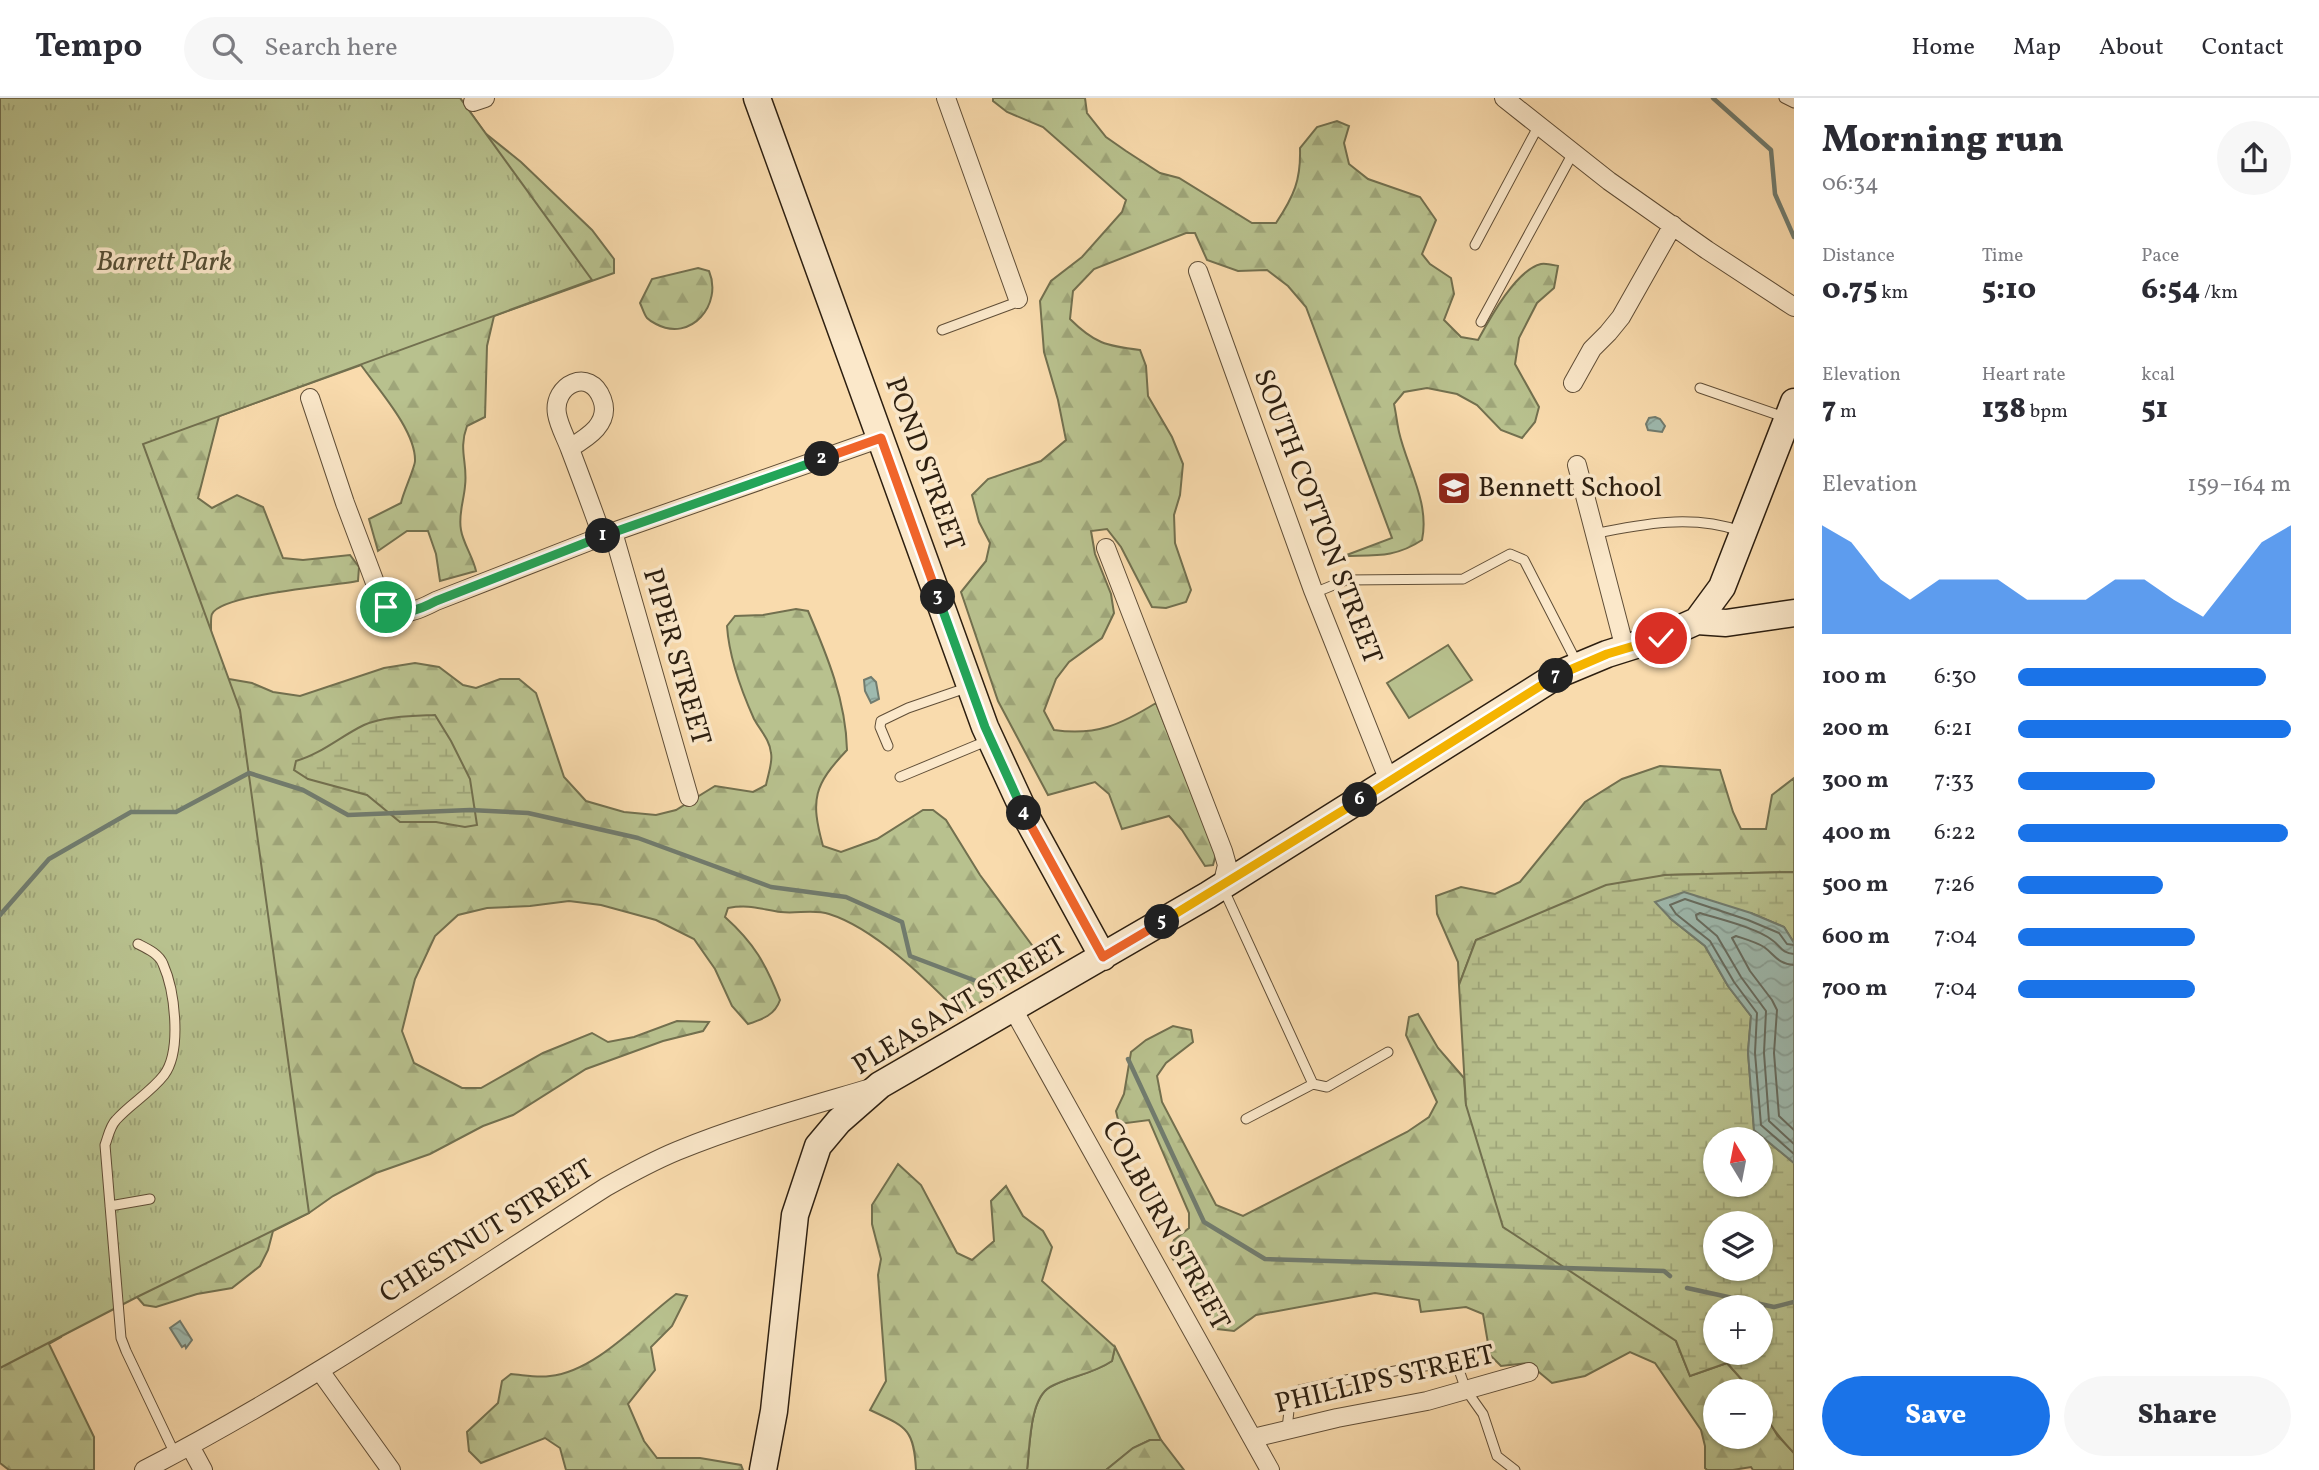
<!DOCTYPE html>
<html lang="en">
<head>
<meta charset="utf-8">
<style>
	:root { --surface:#fff; --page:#f7f7f7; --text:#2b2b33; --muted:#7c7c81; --line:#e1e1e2; --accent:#1a73e8 }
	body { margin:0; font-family:Vollkorn,serif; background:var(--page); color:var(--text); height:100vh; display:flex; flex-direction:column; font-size:26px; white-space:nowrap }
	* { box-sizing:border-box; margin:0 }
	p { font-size:23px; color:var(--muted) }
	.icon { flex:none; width:38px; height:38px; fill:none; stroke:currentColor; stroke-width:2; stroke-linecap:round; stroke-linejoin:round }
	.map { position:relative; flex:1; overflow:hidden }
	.details { display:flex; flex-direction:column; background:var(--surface); width:525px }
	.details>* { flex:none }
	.needle { width:46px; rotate:350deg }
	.buttons { position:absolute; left:1703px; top:1029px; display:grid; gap:14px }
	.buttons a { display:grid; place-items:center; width:70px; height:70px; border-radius:50%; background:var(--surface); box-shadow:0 2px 5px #0004; font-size:35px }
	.pin { position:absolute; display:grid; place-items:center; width:60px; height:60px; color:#fff; margin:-30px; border:4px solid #fff; border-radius:50%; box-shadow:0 2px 7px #0007 }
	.km { position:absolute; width:35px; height:35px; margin:-18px; border-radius:50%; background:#222; color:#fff; font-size:19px; line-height:35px; text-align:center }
	.round { display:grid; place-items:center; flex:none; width:74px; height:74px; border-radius:37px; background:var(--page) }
	.overview { display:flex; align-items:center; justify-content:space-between; height:119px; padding:0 28px }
	h1 { font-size:38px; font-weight:800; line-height:52px }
	.metrics { display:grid; grid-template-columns:repeat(3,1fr); gap:10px; height:119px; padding:7px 28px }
	.metrics div { display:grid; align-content:center }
	.metrics b { font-size:30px; font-weight:800 }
	.metrics small { font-size:19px; font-weight:400 }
	.metrics p { font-size:19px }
	.chart { height:196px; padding:14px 28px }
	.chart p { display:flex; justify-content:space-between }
	.chart svg { width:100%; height:126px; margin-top:7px; fill:var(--accent); opacity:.7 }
	.action { display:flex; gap:14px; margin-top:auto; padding:14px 28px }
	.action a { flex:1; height:80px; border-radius:42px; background:var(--accent); color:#fff; font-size:28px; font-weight:800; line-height:80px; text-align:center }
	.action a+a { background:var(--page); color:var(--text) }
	ul { padding:0 28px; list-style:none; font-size:23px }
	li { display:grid; grid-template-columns:112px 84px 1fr; align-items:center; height:52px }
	li i { height:18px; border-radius:9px; background:var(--accent) }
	header { display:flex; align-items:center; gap:42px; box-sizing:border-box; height:98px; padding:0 35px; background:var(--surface); border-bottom:2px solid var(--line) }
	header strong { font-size:33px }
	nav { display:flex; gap:38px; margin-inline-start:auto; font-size:24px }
	.search { width:490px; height:63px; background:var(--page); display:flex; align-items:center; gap:18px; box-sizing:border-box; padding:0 24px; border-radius:38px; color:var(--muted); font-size:26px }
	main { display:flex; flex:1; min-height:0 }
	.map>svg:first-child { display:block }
	.green { fill:#b8c18e; stroke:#72704f; stroke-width:2 }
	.forest { fill:url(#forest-firs); stroke:#72704f; stroke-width:2; fill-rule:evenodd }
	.wetland { fill:url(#wetland-marsh); stroke:#72704f; stroke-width:2; fill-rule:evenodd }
	.park { fill:url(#park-tufts); stroke:#72704f; stroke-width:2 }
	.water { fill:url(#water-waves); stroke:#717c6f; stroke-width:2 }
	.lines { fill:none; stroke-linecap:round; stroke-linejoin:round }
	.shore { stroke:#666c60; stroke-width:2 }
	.stream { stroke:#717c6f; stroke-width:4.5 }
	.lane-casing { stroke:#604e37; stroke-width:11 }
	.street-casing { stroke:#604e37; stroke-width:20 }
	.secondary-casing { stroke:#2d1f10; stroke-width:29 }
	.lane { stroke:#fbe8ca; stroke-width:9 }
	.street { stroke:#fbe8ca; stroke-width:18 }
	.secondary { stroke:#fbe8ca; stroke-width:26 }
	.split-1-casing { stroke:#fff; stroke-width:14 }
	.split-2-casing { stroke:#fff; stroke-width:14 }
	.split-3-casing { stroke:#fff; stroke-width:14 }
	.split-4-casing { stroke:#fff; stroke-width:14 }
	.split-5-casing { stroke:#fff; stroke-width:14 }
	.split-6-casing { stroke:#fff; stroke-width:14 }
	.split-7-casing { stroke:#fff; stroke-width:14 }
	.split-8-casing { stroke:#fff; stroke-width:14 }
	.split-1 { stroke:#22a559; stroke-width:9 }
	.split-2 { stroke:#22a559; stroke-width:9 }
	.split-3 { stroke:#f0652b; stroke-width:9 }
	.split-4 { stroke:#22a559; stroke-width:9 }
	.split-5 { stroke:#f0652b; stroke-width:9 }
	.split-6 { stroke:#f5b400; stroke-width:9 }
	.split-7 { stroke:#f5b400; stroke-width:9 }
	.split-8 { stroke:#f5b400; stroke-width:9 }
	.labels { text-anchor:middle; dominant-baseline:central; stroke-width:7; stroke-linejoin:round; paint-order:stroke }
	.park-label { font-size:28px; font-style:italic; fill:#575036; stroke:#fbe8ca }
	.street-label { font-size:28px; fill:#2d1f10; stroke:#fbe8ca }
	.poi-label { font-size:28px; fill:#2d1f10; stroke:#fbe8ca; text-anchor:start }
</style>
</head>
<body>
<header>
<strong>Tempo</strong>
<div class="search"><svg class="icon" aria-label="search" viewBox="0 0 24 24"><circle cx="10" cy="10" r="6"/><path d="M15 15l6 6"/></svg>Search here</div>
<nav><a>Home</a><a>Map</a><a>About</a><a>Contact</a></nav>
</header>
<main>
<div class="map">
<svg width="1794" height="1372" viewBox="0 0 1794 1372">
	<defs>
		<pattern id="forest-firs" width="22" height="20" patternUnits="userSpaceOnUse" patternTransform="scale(1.75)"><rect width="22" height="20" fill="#b8c18e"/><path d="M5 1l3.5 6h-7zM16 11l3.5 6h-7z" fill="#9ea579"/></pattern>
		<pattern id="wetland-marsh" width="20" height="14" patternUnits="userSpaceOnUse" patternTransform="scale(1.75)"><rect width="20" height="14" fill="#b8c18e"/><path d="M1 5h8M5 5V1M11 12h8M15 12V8" fill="none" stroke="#9ea579"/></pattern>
		<pattern id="park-tufts" width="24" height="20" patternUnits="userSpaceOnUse" patternTransform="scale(1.75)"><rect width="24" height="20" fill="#b8c18e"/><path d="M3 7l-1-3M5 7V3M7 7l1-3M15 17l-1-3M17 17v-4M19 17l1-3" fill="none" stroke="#9ea579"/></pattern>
		<pattern id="water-waves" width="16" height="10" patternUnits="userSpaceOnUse" patternTransform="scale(1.75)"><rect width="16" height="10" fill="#9ebaaf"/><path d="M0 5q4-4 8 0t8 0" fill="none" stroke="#889f96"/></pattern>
	</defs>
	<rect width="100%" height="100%" fill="#f9dbad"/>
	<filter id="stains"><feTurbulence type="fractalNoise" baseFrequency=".00286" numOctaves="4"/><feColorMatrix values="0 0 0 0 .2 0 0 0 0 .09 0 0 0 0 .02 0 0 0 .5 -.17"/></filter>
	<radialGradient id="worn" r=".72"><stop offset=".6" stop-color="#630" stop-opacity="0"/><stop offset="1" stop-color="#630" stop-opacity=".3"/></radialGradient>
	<path class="green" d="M1448,547L1472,582L1409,620L1387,585Z
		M1115,1249L1161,1342H1150L1133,1350L1106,1372H1027C1030,1350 1029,1301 1050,1289C1069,1278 1091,1277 1112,1263Z"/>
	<path class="forest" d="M0,0H460L485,35L521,64L592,132L614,161V175L494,218L487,248L485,319L467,328C458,352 468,365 465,388C464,402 458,417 461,432C463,445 473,459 476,473L440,483L436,456L428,433H407L378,453L369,421L401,405C403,395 415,369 415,363C416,333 378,291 361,267L219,318L198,400L212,410L237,397L263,409L283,460L303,462L350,457L359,469L358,483C333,488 222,496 212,516C209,521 213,560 213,570L229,581L252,585L273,594L300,598L384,570L415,565L439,569L463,587L476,590L500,581H519L536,595L564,679L586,703L624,714L656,717L676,712L715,688L753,694L766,687C768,677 773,664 771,655C770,642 760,632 754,621C741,592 729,559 727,528L735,518L763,517L796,511L808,513C827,557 846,603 847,652C814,687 810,701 823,748L841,754L877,741L923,712H933L946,722L980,777L1040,858L1039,868L964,914H958C925,880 874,830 829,816C814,811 796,816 781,814C760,811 749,806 728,810L725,819C754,845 766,866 780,902C775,917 763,921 748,926L732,908L715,871L694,841L656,822L601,807L569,803L530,808L487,810L458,817L435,838L415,881L402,933L414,965L462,990H481L543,955L592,935L608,944L634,939L677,923L709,924L703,933L663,943L586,971L513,1017L483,1028L430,1056L376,1075L333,1098L309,1115L273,1133L268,1152L260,1168L232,1190L197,1196L156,1209L144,1207L137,1199Z
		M993,0H1085L1087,15L1106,39L1126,53L1160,75L1179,80L1252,125H1276C1294,98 1301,82 1300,50L1317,29L1337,23L1349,28L1344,45L1349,66L1368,81L1420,99L1436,122L1422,156L1430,166L1451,180L1454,196L1444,222L1461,239L1478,242C1490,220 1516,172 1541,166C1546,165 1553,167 1558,168L1554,190L1537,205L1519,240L1515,266L1539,309L1535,324L1522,340L1501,332L1477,307L1457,296L1427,290L1404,294L1394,306C1396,315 1397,325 1399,334C1407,369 1430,405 1422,442C1395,460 1375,457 1344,458L1392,440L1306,209L1288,188L1267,172L1238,173L1207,162L1195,135H1186L1094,171L1073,193L1070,221C1094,245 1106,248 1140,252L1146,268L1148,298L1172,339L1183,366L1180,397L1174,417L1175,445L1191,492L1186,504L1166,510L1152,509L1121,449L1107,431L1091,433L1095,456L1111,496L1114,515L1102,540L1069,564L1056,581L1044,613L1054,632C1096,638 1120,627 1156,605L1209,735L1216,756L1213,767L1205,768L1182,732L1169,718L1122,731L1109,696L1095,684L1048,697L998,603L961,494L986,463L990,445L979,424L972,397L988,381L1041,363L1066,342L1058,302L1044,254L1040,203L1051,183L1082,159L1122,114L1126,102L1043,29L1007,14L993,3Z
		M698,170L709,173C723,206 691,245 656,226C654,225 649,222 647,220C644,216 642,209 640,205L652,181Z
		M1660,668L1720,672L1733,714L1741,731H1766L1772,697L1794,680V774L1665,777L1476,842L1459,887L1458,864L1437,816L1436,798L1461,789L1495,796L1520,784L1585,704L1622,681Z
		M1418,916L1438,950L1464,980L1466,1007L1723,1096L1760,1087L1794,1174L1704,1202L1676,1243L1690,1278L1727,1265L1752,1293H1715V1339H1760L1761,1309L1777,1337L1794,1355V1372H1753L1751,1369L1733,1372H1707L1705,1370V1348L1701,1332L1655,1265L1630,1254L1585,1278L1552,1285L1528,1265L1501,1268L1490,1257L1483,1216L1466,1209L1421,1214L1419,1202L1375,1195L1256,1217L1234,1233L1217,1231L1169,1155L1174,1142L1189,1130V1115L1149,1022L1119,1026L1116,1013L1124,996L1131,954L1146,942L1173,928L1191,932L1193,944L1166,965L1157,978L1162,1004L1216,1107L1243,1118L1407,1034L1429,1019L1437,1004L1406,937L1409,919ZM1715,1125H1760V1171H1715Z
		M0,1037L61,1239L49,1246L94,1339V1372H9L0,1365Z
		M898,1066L921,1087L957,1155L972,1162L994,1143L991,1103L1006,1088L1023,1118L1043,1133L1052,1149L1042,1183L1115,1249L1112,1263C1091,1277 1070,1278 1050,1289C1029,1301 1030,1350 1027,1372H916C914,1330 906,1329 870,1312L886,1283L878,1177L881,1161L872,1126V1107Z
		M676,1196L687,1198L672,1228L651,1249L655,1272L628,1306L644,1343L657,1360H700L741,1367L743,1372H566L560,1350L545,1340L481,1365L469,1353L467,1334L498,1305L502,1283L511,1276C524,1277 537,1280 550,1278C595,1274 640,1223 676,1196Z
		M1150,1342H1161L1184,1372H1106L1133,1350Z"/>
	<path class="wetland" d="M435,617L451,643L470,681L477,727L465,729L436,724H400L367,697L308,681L294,672L296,663C321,656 341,638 364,627C385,618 413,618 435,617Z
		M1794,774V845L1784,829L1751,815L1671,821L1705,848L1728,888L1751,918L1748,954L1754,1032L1794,1065V1355C1777,1337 1761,1319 1760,1293H1752L1727,1265L1690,1278L1676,1243L1503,1129L1466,1007L1459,887L1476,842L1606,787L1665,777ZM1715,1041H1760V1087H1715ZM1715,1125H1760V1171H1715ZM1715,1209H1760V1255H1715Z"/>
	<path class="park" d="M0,0H460L592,182L143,346L240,612L309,1115L137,1199L0,1270Z"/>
	<path class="water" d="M1655,319L1660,321L1665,328L1662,334L1648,332L1646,326L1649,320Z
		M871,579L876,584L879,601L871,605L865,593L864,582Z
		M1684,794L1751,815L1784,829L1794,845V1065L1754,1032L1748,954L1751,918L1728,888L1705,848L1671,821L1655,804Z
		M180,1223L192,1242L186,1250L185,1247L182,1249L170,1230Z"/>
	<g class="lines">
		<path class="shore" d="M1794,847L1787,846L1779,835L1748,822L1685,801L1670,807L1676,816L1710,843L1734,884L1757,915L1755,955L1761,1027L1794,1056
			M1794,856C1781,855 1781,848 1772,842C1757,830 1719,821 1700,815L1696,817L1697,821L1717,838L1741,879L1766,913L1764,955L1769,1023L1794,1046
			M1794,867C1778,866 1775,857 1764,849C1756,844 1745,841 1736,838L1732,840L1750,873L1772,902L1777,912L1774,955L1779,1018L1794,1032"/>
		<path class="stream" d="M1713,0L1771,52L1775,96L1794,139
			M0,817L49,761L131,714H176L249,675L303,692L348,717L470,712L528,715L638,740L771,789L846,799L902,824L910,858L1000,892
			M1128,961L1204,1124L1265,1161L1664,1173L1670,1178
			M1687,1190L1774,1209L1794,1204"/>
		<g class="lane-casing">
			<path id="lane" d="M1784,0L1794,5
				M1475,147L1539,27
				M1481,224L1573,55
				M942,232L1012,206L1018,201
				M1700,290L1784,319
				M1593,436C1642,426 1692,416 1740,433
				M1314,495L1346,482L1463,481L1510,456L1524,462L1577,565
				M888,648L880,629L881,623L908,610L969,589
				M900,679L989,642
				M1223,790L1313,986
				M138,846C148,851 159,856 163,866C175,893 182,953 164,977C150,995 130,1006 116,1022C110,1028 108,1039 105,1047L121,1240L126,1253L175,1356
				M1246,1021L1313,986L1327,989L1388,954
				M110,1108L150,1101
				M1287,1331L1290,1303L1300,1292L1365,1278L1443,1265L1452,1266L1459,1272L1466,1292L1483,1316L1497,1358L1515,1372"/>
		</g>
		<g class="street-casing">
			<path id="street" d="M946,0L1018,201
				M1504,0L1609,83L1707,152L1794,209
				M473,4L485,0
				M1198,173L1313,492L1389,683
				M1573,285L1592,251L1608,235L1621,219L1673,127
				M310,300L345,405L380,498C394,524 415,514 436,503L613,434L881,340
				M570,350C588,339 611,325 602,301C590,268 552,287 557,316C559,328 566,340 570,351C581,380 592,409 602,438
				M1577,367L1625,551
				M613,434L689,699
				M1106,450L1223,753L1227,767L1222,788
				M1013,911L1270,1372
				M320,1273L391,1372
				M1253,1340L1337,1320L1427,1303L1529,1274
				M190,1348L203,1372
				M144,1372C305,1289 454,1186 606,1089C629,1076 653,1063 677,1053C740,1027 807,1009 871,990"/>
		</g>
		<g class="secondary-casing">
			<path id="secondary" d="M757,0L985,629L1028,722L1103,859
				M1697,523L1726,525L1794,515
				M763,1372L774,1313L795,1117L818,1048L839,1023L880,987L1208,797L1559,576L1607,556L1661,539L1697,523L1722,489L1794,304"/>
		</g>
		<use href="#lane" class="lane"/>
		<use href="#street" class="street"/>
		<use href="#secondary" class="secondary"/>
	</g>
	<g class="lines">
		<g class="split-1-casing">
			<path id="split-1" d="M386,509C404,518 419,512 436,503L603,438"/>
		</g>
		<g class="split-2-casing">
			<path id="split-2" d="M603,438L822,361"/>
		</g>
		<g class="split-3-casing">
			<path id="split-3" d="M822,361L881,340L938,499"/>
		</g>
		<g class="split-4-casing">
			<path id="split-4" d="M938,499L985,629L1024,715"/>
		</g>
		<g class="split-5-casing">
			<path id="split-5" d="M1024,715L1103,859L1162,824"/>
		</g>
		<g class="split-6-casing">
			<path id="split-6" d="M1162,824L1360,702"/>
		</g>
		<g class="split-7-casing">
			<path id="split-7" d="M1360,702L1556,578"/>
		</g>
		<g class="split-8-casing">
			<path id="split-8" d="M1556,578L1607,556L1661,540"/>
		</g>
		<use href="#split-1" class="split-1"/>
		<use href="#split-2" class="split-2"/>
		<use href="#split-3" class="split-3"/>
		<use href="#split-4" class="split-4"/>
		<use href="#split-5" class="split-5"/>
		<use href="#split-6" class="split-6"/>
		<use href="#split-7" class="split-7"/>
		<use href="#split-8" class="split-8"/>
	</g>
	<defs>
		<g id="school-square" transform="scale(1.75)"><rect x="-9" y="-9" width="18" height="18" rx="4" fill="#8f2418" stroke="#fbe8ca"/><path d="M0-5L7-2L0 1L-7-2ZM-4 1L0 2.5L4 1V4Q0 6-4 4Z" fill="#fff"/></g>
	</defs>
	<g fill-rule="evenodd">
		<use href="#school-square" x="1454" y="390"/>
	</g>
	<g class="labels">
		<g class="park-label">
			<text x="164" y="164">Barrett Park</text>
		</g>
		<g class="street-label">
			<text transform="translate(924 366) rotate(70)">POND STREET</text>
			<text transform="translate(1317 419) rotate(69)">SOUTH COTTON STREET</text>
			<text transform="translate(676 559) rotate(74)">PIPER STREET</text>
			<text transform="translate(960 908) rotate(-31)">PLEASANT STREET</text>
			<text transform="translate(1165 1128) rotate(61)">COLBURN STREET</text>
			<text transform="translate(487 1134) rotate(-32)">CHESTNUT STREET</text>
			<text transform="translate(1385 1282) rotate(-13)">PHILLIPS STREET</text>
		</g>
		<g class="poi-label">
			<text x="1478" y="390">Bennett School</text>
		</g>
	</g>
	<rect width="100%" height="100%" filter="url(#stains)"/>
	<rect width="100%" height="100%" fill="url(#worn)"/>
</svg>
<div class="buttons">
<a><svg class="needle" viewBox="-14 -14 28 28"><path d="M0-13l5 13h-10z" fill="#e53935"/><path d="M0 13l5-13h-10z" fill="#7c7c81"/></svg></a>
<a><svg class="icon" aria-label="layers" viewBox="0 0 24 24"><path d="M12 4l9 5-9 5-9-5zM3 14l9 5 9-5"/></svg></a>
<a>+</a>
<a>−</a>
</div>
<div class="pin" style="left:386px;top:509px;background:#1e9e55"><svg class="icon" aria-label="arrive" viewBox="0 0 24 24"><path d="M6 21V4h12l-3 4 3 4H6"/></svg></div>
<div class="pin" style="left:1661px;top:540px;background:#d93025"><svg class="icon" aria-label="check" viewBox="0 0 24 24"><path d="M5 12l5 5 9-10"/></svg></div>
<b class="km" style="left:603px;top:438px">1</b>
<b class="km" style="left:822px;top:361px">2</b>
<b class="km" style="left:938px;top:499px">3</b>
<b class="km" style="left:1024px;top:715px">4</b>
<b class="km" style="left:1162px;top:824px">5</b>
<b class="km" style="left:1360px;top:702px">6</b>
<b class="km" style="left:1556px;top:578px">7</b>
</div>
<section class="details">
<div class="overview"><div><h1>Morning run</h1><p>06:34</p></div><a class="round"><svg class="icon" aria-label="share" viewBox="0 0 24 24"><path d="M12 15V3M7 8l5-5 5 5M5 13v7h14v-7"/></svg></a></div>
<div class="metrics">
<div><p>Distance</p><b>0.75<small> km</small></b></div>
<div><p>Time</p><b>5:10</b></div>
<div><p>Pace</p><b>6:54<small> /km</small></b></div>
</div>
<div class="metrics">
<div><p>Elevation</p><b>7<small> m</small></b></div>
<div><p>Heart rate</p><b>138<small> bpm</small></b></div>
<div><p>kcal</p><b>51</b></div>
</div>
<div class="chart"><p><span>Elevation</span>159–164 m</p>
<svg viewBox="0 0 160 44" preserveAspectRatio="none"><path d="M0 44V6L10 12L20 25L30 32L40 25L50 25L60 25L70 32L80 32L90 32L100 25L110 25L120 32L130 38L140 25L150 12L160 6V44z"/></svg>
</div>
<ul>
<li><b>100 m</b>6:30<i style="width:91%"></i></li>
<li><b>200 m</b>6:21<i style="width:100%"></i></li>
<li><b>300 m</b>7:33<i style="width:50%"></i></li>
<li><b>400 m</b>6:22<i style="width:99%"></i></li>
<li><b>500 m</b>7:26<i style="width:53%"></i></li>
<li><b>600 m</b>7:04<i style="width:65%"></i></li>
<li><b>700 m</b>7:04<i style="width:65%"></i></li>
</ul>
<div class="action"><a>Save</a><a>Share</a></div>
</section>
</main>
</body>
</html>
